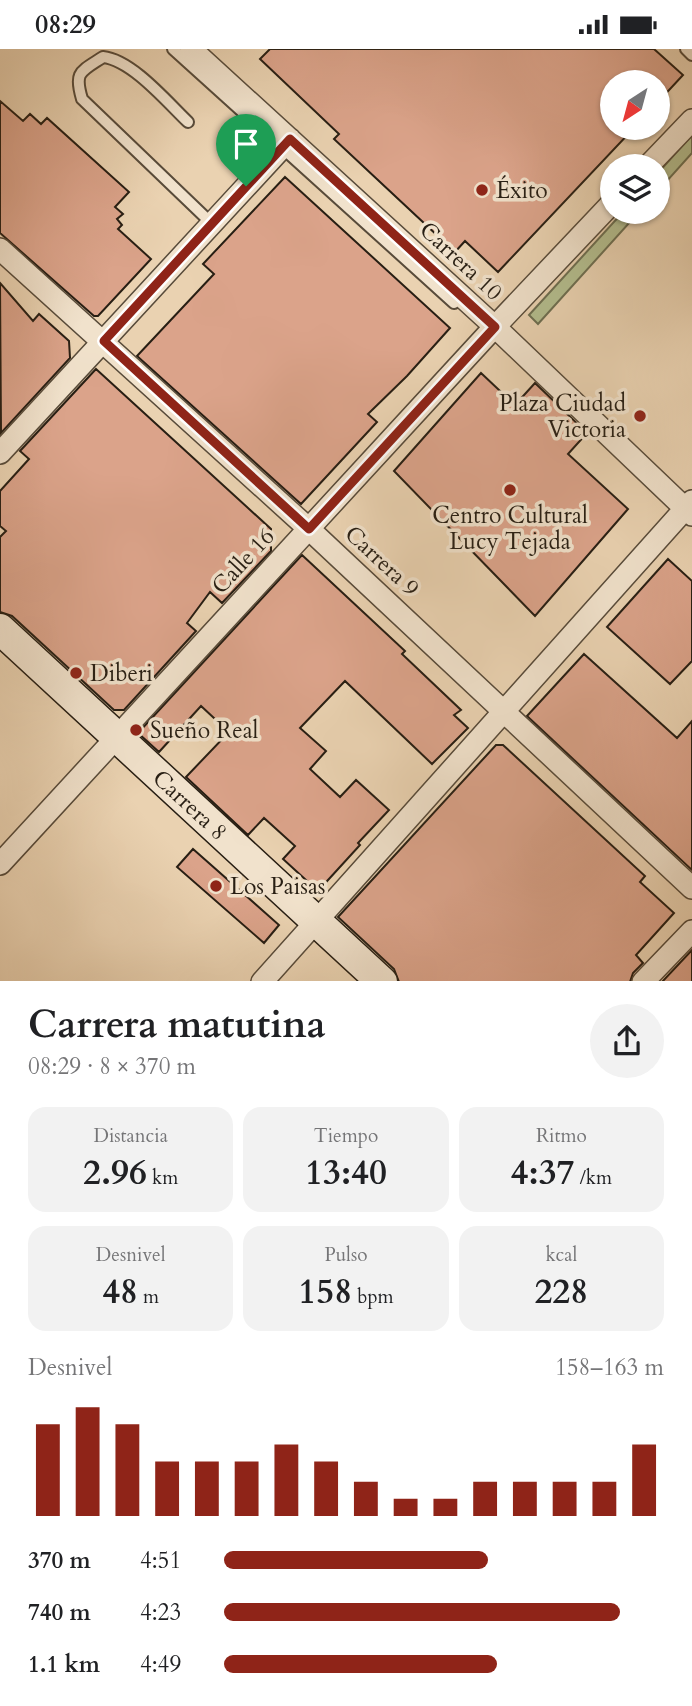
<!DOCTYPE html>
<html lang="es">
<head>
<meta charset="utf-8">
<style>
	:root { --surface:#fff; --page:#f2f2f2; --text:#202124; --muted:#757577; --accent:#8f2418 }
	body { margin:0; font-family:Cardo,serif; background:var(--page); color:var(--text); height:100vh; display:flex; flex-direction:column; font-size:26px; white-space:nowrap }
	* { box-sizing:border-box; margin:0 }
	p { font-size:23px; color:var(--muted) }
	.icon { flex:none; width:38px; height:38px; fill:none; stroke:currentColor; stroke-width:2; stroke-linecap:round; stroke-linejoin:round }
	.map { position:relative; height:932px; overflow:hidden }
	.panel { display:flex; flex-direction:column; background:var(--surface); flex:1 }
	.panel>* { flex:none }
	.needle { width:46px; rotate:216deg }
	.buttons { position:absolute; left:600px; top:21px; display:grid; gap:14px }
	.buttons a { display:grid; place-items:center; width:70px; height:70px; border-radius:50%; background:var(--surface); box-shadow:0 2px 5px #0004; font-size:35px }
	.pin { position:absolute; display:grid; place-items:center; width:60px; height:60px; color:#fff; margin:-72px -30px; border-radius:50% 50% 50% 0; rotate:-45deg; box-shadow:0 0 7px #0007 }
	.pin .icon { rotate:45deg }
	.round { display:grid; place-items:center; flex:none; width:74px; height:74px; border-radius:37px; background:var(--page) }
	.overview { display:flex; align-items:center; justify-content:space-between; height:119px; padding:0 28px }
	h1 { font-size:38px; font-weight:800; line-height:52px }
	.metrics { display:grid; grid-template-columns:repeat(3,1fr); gap:10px; height:119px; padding:7px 28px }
	.metrics div { display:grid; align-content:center; border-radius:18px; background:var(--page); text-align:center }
	.metrics b { font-size:35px; font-weight:800 }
	.metrics small { font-size:19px; font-weight:400 }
	.metrics p { font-size:19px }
	.chart { height:196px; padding:14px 28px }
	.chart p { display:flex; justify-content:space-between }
	.chart svg { width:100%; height:126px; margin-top:7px; stroke:var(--accent); stroke-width:6 }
	ul { padding:0 28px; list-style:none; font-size:23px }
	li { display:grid; grid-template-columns:112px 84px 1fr; align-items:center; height:52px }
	li i { height:18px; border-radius:9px; background:var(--accent) }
	.status { display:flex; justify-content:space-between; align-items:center; height:49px; padding:0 35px; background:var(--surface); direction:ltr }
	.status svg { height:19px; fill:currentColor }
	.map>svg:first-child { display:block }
	.green { fill:#b3bd8e; stroke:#6d6e50; stroke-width:2 }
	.building { fill:#dba38a; stroke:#271e13; stroke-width:2 }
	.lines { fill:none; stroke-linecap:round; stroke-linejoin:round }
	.lane-casing { stroke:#584b3a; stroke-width:14 }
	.street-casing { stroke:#584b3a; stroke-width:24 }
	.secondary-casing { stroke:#271e13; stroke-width:33 }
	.lane { stroke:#f1e2cc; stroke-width:10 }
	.street { stroke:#f1e2cc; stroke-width:21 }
	.secondary { stroke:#f1e2cc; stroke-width:30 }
	.route-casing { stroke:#fff; stroke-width:14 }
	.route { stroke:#8f2418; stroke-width:9 }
	.poi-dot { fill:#8f2418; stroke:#f1e2cc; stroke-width:2.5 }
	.labels { text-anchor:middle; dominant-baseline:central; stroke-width:7; stroke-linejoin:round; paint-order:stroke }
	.poi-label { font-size:23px; fill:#271e13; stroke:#f1e2cc; text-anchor:start }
	.street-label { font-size:23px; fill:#271e13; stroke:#f1e2cc }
</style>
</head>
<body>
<div class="status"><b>08:29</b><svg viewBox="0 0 49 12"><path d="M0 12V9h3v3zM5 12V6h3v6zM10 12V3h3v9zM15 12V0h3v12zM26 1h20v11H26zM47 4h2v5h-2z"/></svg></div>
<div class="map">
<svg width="692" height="933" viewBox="0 0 692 933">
	<rect width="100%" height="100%" fill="#ead2b1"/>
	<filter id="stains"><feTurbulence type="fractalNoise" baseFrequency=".00286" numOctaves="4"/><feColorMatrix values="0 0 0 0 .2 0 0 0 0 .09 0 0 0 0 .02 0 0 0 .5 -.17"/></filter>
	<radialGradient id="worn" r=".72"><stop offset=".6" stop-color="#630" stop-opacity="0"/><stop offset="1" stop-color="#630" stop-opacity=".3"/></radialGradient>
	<path class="green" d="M692,86V104L658,142V124Z
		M623,163H639L538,275L529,266Z"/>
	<path class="building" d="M270,0H654L683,26L658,53V33H612V79H634L498,223L465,192L455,203L334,90L339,85L260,10Z
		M0,52L23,72L30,65L41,75L47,69L129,143L115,158L123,165L117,170L122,176L118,180L151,210L98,267H94L0,184Z
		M285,128L450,279L407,327L368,365L377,373L301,455L137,307L214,225L203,215Z
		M0,234L33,272L39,265L69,292L70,309L1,384Z
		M96,320L271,480V502L222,554L210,543L187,574L196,582L124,661H114L12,567L0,563V488L6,482L0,477V442L29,410L20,402Z
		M481,324L515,356L535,334L587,384L568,405L628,460L535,567L394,422Z
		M302,506L405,602L402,605L461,661L454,666L468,679L432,715L345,632L300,679L326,702L310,720L340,748L356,731L389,761L358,794L360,796L318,842L283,810L295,797L264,769L248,786L186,728L229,683L201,657L159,703L138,684Z
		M668,510L692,532V612L670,635L607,578Z
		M584,605L677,689L692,672V821L527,667Z
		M496,696H503L645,827L640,833L674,864L636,906L643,914L633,924L630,933H399L394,920L338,868Z
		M193,800L279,876L264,894L177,818Z
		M692,901V933H662Z"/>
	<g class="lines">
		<g class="lane-casing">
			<path id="lane" d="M173,0L454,254
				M686,0L692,6
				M188,73C167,53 132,11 103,8C80,23 74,23 82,50L205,168L211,176"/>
		</g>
		<g class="street-casing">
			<path id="street" d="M191,0L492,275L692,466
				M648,117L692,71
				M0,200L309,480L692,839
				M0,404L290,90
				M0,815L488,285L612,154
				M262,933L692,452
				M643,933L692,882"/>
		</g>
		<g class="secondary-casing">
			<g id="secondary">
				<path id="s1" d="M0,580L382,933"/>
			</g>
		</g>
		<use href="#lane" class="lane"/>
		<use href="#street" class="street"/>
		<use href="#secondary" class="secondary"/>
	</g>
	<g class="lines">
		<g class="route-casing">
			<path id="route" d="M290,90L495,278L309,480L104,292Z"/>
		</g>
		<use href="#route" class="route"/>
	</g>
	<g class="poi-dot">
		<circle cx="482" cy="141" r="7"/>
		<circle cx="640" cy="367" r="7"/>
		<circle cx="510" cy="441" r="7"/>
		<circle cx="76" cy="624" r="7"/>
		<circle cx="136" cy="681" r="7"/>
		<circle cx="216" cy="837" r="7"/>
	</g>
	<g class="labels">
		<g class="poi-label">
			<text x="496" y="141">Éxito</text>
			<text x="626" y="354" text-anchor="end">Plaza Ciudad<tspan x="626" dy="26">Victoria</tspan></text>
			<text x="510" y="466" text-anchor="middle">Centro Cultural<tspan x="510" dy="26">Lucy Tejada</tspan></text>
			<text x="90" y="624">Diberi</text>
			<text x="150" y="681">Sueño Real</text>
			<text x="230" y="837">Los Paisas</text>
		</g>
		<g class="street-label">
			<text transform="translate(461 212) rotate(43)">Carrera 10</text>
			<text transform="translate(243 512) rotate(-47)">Calle 16</text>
			<text transform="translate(382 512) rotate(43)">Carrera 9</text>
			<text stroke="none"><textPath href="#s1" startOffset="259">Carrera 8</textPath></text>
		</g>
	</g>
	<rect width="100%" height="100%" filter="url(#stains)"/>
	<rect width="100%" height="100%" fill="url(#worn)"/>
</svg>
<div class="buttons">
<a><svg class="needle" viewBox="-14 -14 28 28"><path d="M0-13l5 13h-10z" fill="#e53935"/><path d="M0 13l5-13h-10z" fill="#757577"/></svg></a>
<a><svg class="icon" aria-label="layers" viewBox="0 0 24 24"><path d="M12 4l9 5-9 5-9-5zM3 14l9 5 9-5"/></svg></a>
</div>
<div class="pin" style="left:246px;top:137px;background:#1e9e55"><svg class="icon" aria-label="arrive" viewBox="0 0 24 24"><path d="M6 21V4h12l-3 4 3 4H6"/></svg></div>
</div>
<section class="panel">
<div class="overview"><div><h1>Carrera matutina</h1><p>08:29 · 8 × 370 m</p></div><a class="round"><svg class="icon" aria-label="share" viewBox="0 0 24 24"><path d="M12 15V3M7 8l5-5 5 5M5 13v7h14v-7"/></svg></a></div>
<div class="metrics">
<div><p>Distancia</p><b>2.96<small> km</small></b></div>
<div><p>Tiempo</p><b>13:40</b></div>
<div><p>Ritmo</p><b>4:37<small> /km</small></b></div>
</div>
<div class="metrics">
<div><p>Desnivel</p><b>48<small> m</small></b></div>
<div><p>Pulso</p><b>158<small> bpm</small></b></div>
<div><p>kcal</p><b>228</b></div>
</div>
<div class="chart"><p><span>Desnivel</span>158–163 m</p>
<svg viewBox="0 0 160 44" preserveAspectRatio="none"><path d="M5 44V12M15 44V6M25 44V12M35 44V25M45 44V25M55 44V25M65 44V19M75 44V25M85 44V32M95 44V38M105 44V38M115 44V32M125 44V32M135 44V32M145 44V32M155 44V19"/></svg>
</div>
<ul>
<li><b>370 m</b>4:51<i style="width:60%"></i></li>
<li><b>740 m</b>4:23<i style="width:90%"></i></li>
<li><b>1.1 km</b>4:49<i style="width:62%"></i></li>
</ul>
</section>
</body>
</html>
